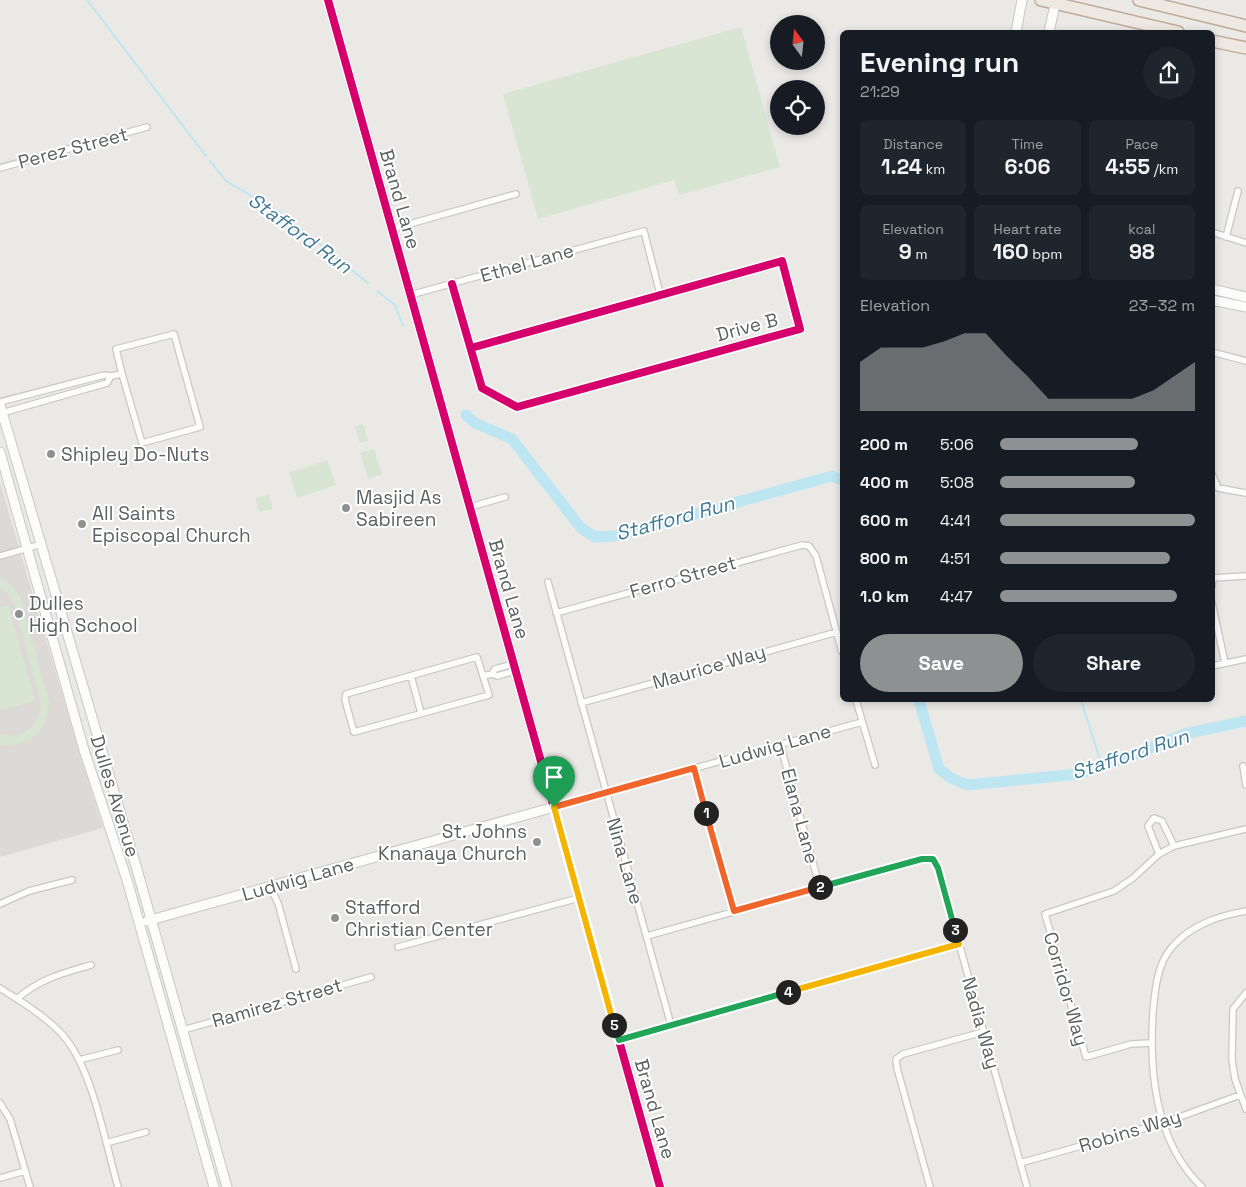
<!DOCTYPE html>
<html lang="en">
<head>
<meta charset="utf-8">
<style>
	:root { --surface:#171b24; --page:#20242c; --text:#f1f3f6; --muted:#9ea1a6; --accent:#8e9191 }
	body { margin:0; font-family:"Space Grotesk",sans-serif; background:var(--page); color:var(--text); height:100vh; display:flex; flex-direction:column; font-size:19px; white-space:nowrap }
	* { box-sizing:border-box; margin:0 }
	p { font-size:16px; color:var(--muted) }
	.icon { flex:none; width:28px; height:28px; fill:none; stroke:currentColor; stroke-width:2; stroke-linecap:round; stroke-linejoin:round }
	.map { position:relative; flex:1; overflow:hidden }
	.drawer { position:absolute; left:840px; top:30px; width:375px; height:672px; display:flex; flex-direction:column; background:var(--surface); border-radius:8px; box-shadow:0 2px 8px #0003 }
	.drawer>* { flex:none }
	.needle { width:32px; rotate:345deg }
	.fabs { position:absolute; left:770px; top:15px; display:grid; gap:10px }
	.fabs a { display:grid; place-items:center; width:55px; height:55px; border-radius:50%; background:var(--surface); box-shadow:0 2px 8px #0003; font-size:25px }
	.pin { position:absolute; display:grid; place-items:center; width:42px; height:42px; color:#fff; margin:-51px -21px; border-radius:50% 50% 50% 0; rotate:-45deg; box-shadow:0 0 5px #0007 }
	.pin .icon { rotate:45deg }
	.km { position:absolute; width:25px; height:25px; margin:-12px; border-radius:50%; background:#222; color:#fff; font-size:14px; line-height:25px; text-align:center }
	.round { display:grid; place-items:center; flex:none; width:52px; height:52px; border-radius:26px; background:var(--page) }
	.headline { display:flex; align-items:center; justify-content:space-between; height:85px; padding:0 20px }
	h1 { font-size:28px; font-weight:600; line-height:38px }
	.figures { display:grid; grid-template-columns:repeat(3,1fr); gap:8px; height:85px; padding:5px 20px }
	.figures div { display:grid; align-content:center; border-radius:8px; background:var(--page); text-align:center }
	.figures b { font-size:21px; font-weight:600 }
	.figures small { font-size:14px; font-weight:400 }
	.figures p { font-size:14px }
	.chart { height:140px; padding:10px 20px }
	.chart p { display:flex; justify-content:space-between }
	.chart svg { width:100%; height:90px; margin-top:5px; fill:var(--accent); opacity:.7 }
	.primary-button { display:flex; gap:10px; margin-top:auto; padding:10px 20px }
	.primary-button a { flex:1; height:58px; border-radius:30px; background:var(--accent); color:#fff; font-size:20px; font-weight:600; line-height:58px; text-align:center }
	.primary-button a+a { background:var(--page); color:var(--text) }
	ul { padding:0 20px; list-style:none; font-size:16px }
	li { display:grid; grid-template-columns:80px 60px 1fr; align-items:center; height:38px }
	li i { height:12px; border-radius:6px; background:var(--accent) }
	.map>svg:first-child { display:block }
	.education { fill:#ddd9d6 }
	.green { fill:#d8e5d3 }
	.lines { fill:none; stroke-linecap:round; stroke-linejoin:round }
	.stream { stroke:#bee6f2; stroke-width:2 }
	.river { stroke:#bee6f2; stroke-width:11 }
	.street-casing { stroke:#c8c7c6; stroke-width:8 }
	.secondary-casing { stroke:#c7c7c6; stroke-width:11 }
	.highway-casing { stroke:#c0ab97; stroke-width:14 }
	.street { stroke:#fcfcfb; stroke-width:5.5 }
	.secondary { stroke:#fcfcfb; stroke-width:9 }
	.highway { stroke:#eee8e2; stroke-width:11 }
	.cycleway-casing { stroke:#fff; stroke-width:11 }
	.cycleway { stroke:#d6006c; stroke-width:8 }
	.split-1-casing { stroke:#fff; stroke-width:10 }
	.split-2-casing { stroke:#fff; stroke-width:10 }
	.split-3-casing { stroke:#fff; stroke-width:10 }
	.split-4-casing { stroke:#fff; stroke-width:10 }
	.split-5-casing { stroke:#fff; stroke-width:10 }
	.split-6-casing { stroke:#fff; stroke-width:10 }
	.split-1 { stroke:#f0652b; stroke-width:6 }
	.split-2 { stroke:#f0652b; stroke-width:6 }
	.split-3 { stroke:#22a559; stroke-width:6 }
	.split-4 { stroke:#f5b400; stroke-width:6 }
	.split-5 { stroke:#22a559; stroke-width:6 }
	.split-6 { stroke:#f5b400; stroke-width:6 }
	.poi-dot { fill:#8e9191; stroke:#fff; stroke-width:2 }
	.labels { text-anchor:middle; dominant-baseline:central; stroke-width:4; stroke-linejoin:round; paint-order:stroke }
	.street-label { font-size:19px; fill:#5c6163; stroke:#fff }
	.poi-label { font-size:19px; fill:#5c6163; stroke:#fff; text-anchor:start }
	.water-label { font-size:20px; font-style:italic; fill:#437b97; stroke:#fff }
</style>
</head>
<body>
<div class="map">
<svg width="1246" height="1187" viewBox="0 0 1246 1187">
	<rect width="100%" height="100%" fill="#ebe9e6"/>
	<path class="education" d="M0,482L77,746L103,828L0,857Z"/>
	<path class="green" d="M741,27L780,167L679,195L674,180L538,219L503,94Z
		M363,424L368,441L360,443L355,427Z
		M374,449L382,474L368,479L360,453Z
		M327,460L336,485L297,498L289,473Z
		M269,494L273,509L259,512L255,498Z
		M0,578L13,587L20,597L49,702C49,730 28,750 0,744V734C22,741 41,725 41,703L14,605L10,596L0,587Z
		M8,605L35,701L0,710V607Z"/>
	<g class="lines">
		<path class="stream" d="M87,0L206,156
			M210,161L226,181L282,214L368,283
			M377,291L395,305L403,326
			M1081,700L1102,766"/>
		<path class="river" d="M466,415L475,423L512,439L581,528L595,537L615,536L832,476L842,480
			M919,700L939,769L951,778L967,785L1078,774L1136,754L1184,734L1246,721"/>
		<g class="street-casing">
			<path id="street" d="M0,168L147,127
				M392,229L516,194
				M1212,232L1246,243
				M1226,237L1238,191
				M452,284L482,388L517,407L800,329L782,261L471,348
				M410,295L644,231L660,294
				M1212,352L1246,361
				M111,376L122,374L116,349L174,334L200,427L142,443L122,374
				M0,402L104,375L111,376L107,383L2,413
				M1212,474L1218,488L1246,493
				M470,507L505,497
				M0,556L42,544
				M1212,578L1246,576
				M548,582L671,1025
				M1212,586L1213,578
				M1212,603L1225,663
				M556,613L802,545L809,546L816,556L842,652
				M513,664L495,669L492,674L497,676L515,671
				M1212,666L1246,659
				M411,676L421,713
				M483,676L489,695L354,732L345,700L346,694L477,657L483,676L492,674
				M856,700L875,765
				M581,703L837,632
				M780,744L820,888
				M1243,766L1246,785
				M694,768L733,911
				M554,807L862,722
				M1159,854L1148,826L1154,818L1162,821L1174,846
				M270,887L278,903L296,969
				M0,904L29,891L72,880
				M647,936L922,859H933L938,868L1027,1187
				M398,947L579,898
				M0,988C20,1001 42,1014 59,1031C92,1063 105,1143 118,1187
				M1246,993L1233,1009L1232,1060L1235,1079L1246,1109
				M17,999C39,979 63,973 91,965
				M183,1030L371,977
				M619,1040L959,944
				M1151,1043L1131,1044L1086,1057L1045,914L1114,891L1133,878L1159,854L1174,846L1246,829
				M79,1060L118,1050
				M0,1103L10,1119L30,1187
				M106,1143L146,1132
				M1020,1163L1163,1123L1240,1095
				M0,1178L25,1171
				M930,1187L897,1068L896,1059L903,1054L983,1032
				M1202,1187C1155,1142 1149,1072 1153,1012C1155,990 1157,964 1172,947C1191,925 1218,916 1246,911"/>
		</g>
		<g class="secondary-casing">
			<path id="secondary" d="M328,0L660,1187
				M1016,32L1022,0
				M1049,32L1056,0
				M1212,289L1246,297
				M1212,300L1246,307
				M0,405L138,873L227,1187
				M0,452L84,750L127,880L214,1187
				M147,921L554,807"/>
		</g>
		<g class="highway-casing">
			<path id="highway" d="M1041,0L1178,32
				M1139,0L1246,26
				M1212,41L1246,48"/>
		</g>
		<use href="#street" class="street"/>
		<use href="#secondary" class="secondary"/>
		<use href="#highway" class="highway"/>
		<g class="cycleway-casing">
			<path id="cycleway" d="M328,0L660,1187
				M452,284L482,388L517,407L800,329L782,261L471,348"/>
		</g>
		<use href="#cycleway" class="cycleway"/>
	</g>
	<g class="lines">
		<g class="split-1-casing">
			<path id="split-1" d="M554,807L694,768L706,813"/>
		</g>
		<g class="split-2-casing">
			<path id="split-2" d="M706,813L734,911L820,887"/>
		</g>
		<g class="split-3-casing">
			<path id="split-3" d="M820,887L922,859H933L938,868L955,930"/>
		</g>
		<g class="split-4-casing">
			<path id="split-4" d="M788,992L959,944L955,930"/>
		</g>
		<g class="split-5-casing">
			<path id="split-5" d="M614,1025L619,1040L788,992"/>
		</g>
		<g class="split-6-casing">
			<path id="split-6" d="M554,807L614,1025"/>
		</g>
		<use href="#split-1" class="split-1"/>
		<use href="#split-2" class="split-2"/>
		<use href="#split-3" class="split-3"/>
		<use href="#split-4" class="split-4"/>
		<use href="#split-5" class="split-5"/>
		<use href="#split-6" class="split-6"/>
	</g>
	<g class="poi-dot">
		<circle cx="51" cy="454" r="5"/>
		<circle cx="346" cy="508" r="5"/>
		<circle cx="82" cy="524" r="5"/>
		<circle cx="19" cy="614" r="5"/>
		<circle cx="537" cy="842" r="5"/>
		<circle cx="335" cy="918" r="5"/>
	</g>
	<g class="labels">
		<g class="street-label">
			<text transform="translate(73 148) rotate(-15)">Perez Street</text>
			<text transform="translate(400 199) rotate(74)">Brand Lane</text>
			<text transform="translate(527 263) rotate(-16)">Ethel Lane</text>
			<text transform="translate(747 327) rotate(-15)">Drive B</text>
			<text transform="translate(683 577) rotate(-16)">Ferro Street</text>
			<text transform="translate(509 589) rotate(74)">Brand Lane</text>
			<text transform="translate(709 667) rotate(-16)">Maurice Way</text>
			<text transform="translate(775 746) rotate(-16)">Ludwig Lane</text>
			<text transform="translate(115 796) rotate(73)">Dulles Avenue</text>
			<text transform="translate(800 816) rotate(75)">Elana Lane</text>
			<text transform="translate(625 861) rotate(74)">Nina Lane</text>
			<text transform="translate(298 879) rotate(-16)">Ludwig Lane</text>
			<text transform="translate(1066 989) rotate(74)">Corridor Way</text>
			<text transform="translate(277 1003) rotate(-16)">Ramirez Street</text>
			<text transform="translate(981 1023) rotate(74)">Nadia Way</text>
			<text transform="translate(655 1109) rotate(74)">Brand Lane</text>
			<text transform="translate(1130 1131) rotate(-17)">Robins Way</text>
		</g>
		<g class="poi-label">
			<text x="61" y="454">Shipley Do-Nuts</text>
			<text x="356" y="497">Masjid As<tspan x="356" dy="22">Sabireen</tspan></text>
			<text x="92" y="513">All Saints<tspan x="92" dy="22">Episcopal Church</tspan></text>
			<text x="29" y="603">Dulles<tspan x="29" dy="22">High School</tspan></text>
			<text x="527" y="831" text-anchor="end">St. Johns<tspan x="527" dy="22">Knanaya Church</tspan></text>
			<text x="345" y="907">Stafford<tspan x="345" dy="22">Christian Center</tspan></text>
		</g>
		<g class="water-label">
			<text transform="translate(300 233) rotate(36)">Stafford Run</text>
			<text transform="translate(675 518) rotate(-15)">Stafford Run</text>
			<text transform="translate(1130 754) rotate(-18)">Stafford Run</text>
		</g>
	</g>
</svg>
<div class="fabs">
<a><svg class="needle" viewBox="-14 -14 28 28"><path d="M0-13l5 13h-10z" fill="#e53935"/><path d="M0 13l5-13h-10z" fill="#9ea1a6"/></svg></a>
<a><svg class="icon" aria-label="locate" viewBox="0 0 24 24"><circle cx="12" cy="12" r="6"/><path d="M12 2v4M12 18v4M2 12h4M18 12h4"/></svg></a>
</div>
<div class="pin" style="left:554px;top:807px;background:#1e9e55"><svg class="icon" aria-label="arrive" viewBox="0 0 24 24"><path d="M6 21V4h12l-3 4 3 4H6"/></svg></div>
<b class="km" style="left:706px;top:813px">1</b>
<b class="km" style="left:820px;top:887px">2</b>
<b class="km" style="left:955px;top:930px">3</b>
<b class="km" style="left:788px;top:992px">4</b>
<b class="km" style="left:614px;top:1025px">5</b>
<section class="drawer">
<div class="headline"><div><h1>Evening run</h1><p>21:29</p></div><a class="round"><svg class="icon" aria-label="share" viewBox="0 0 24 24"><path d="M12 15V3M7 8l5-5 5 5M5 13v7h14v-7"/></svg></a></div>
<div class="figures">
<div><p>Distance</p><b>1.24<small> km</small></b></div>
<div><p>Time</p><b>6:06</b></div>
<div><p>Pace</p><b>4:55<small> /km</small></b></div>
</div>
<div class="figures">
<div><p>Elevation</p><b>9<small> m</small></b></div>
<div><p>Heart rate</p><b>160<small> bpm</small></b></div>
<div><p>kcal</p><b>98</b></div>
</div>
<div class="chart"><p><span>Elevation</span>23–32 m</p>
<svg viewBox="0 0 160 44" preserveAspectRatio="none"><path d="M0 44V20L10 13L20 13L30 13L40 10L50 6L60 6L70 17L80 27L90 38L100 38L110 38L120 38L130 38L140 34L150 27L160 20V44z"/></svg>
</div>
<ul>
<li><b>200 m</b>5:06<i style="width:71%"></i></li>
<li><b>400 m</b>5:08<i style="width:69%"></i></li>
<li><b>600 m</b>4:41<i style="width:100%"></i></li>
<li><b>800 m</b>4:51<i style="width:87%"></i></li>
<li><b>1.0 km</b>4:47<i style="width:91%"></i></li>
</ul>
<div class="primary-button"><a>Save</a><a>Share</a></div>
</section>
</div>
</body>
</html>
